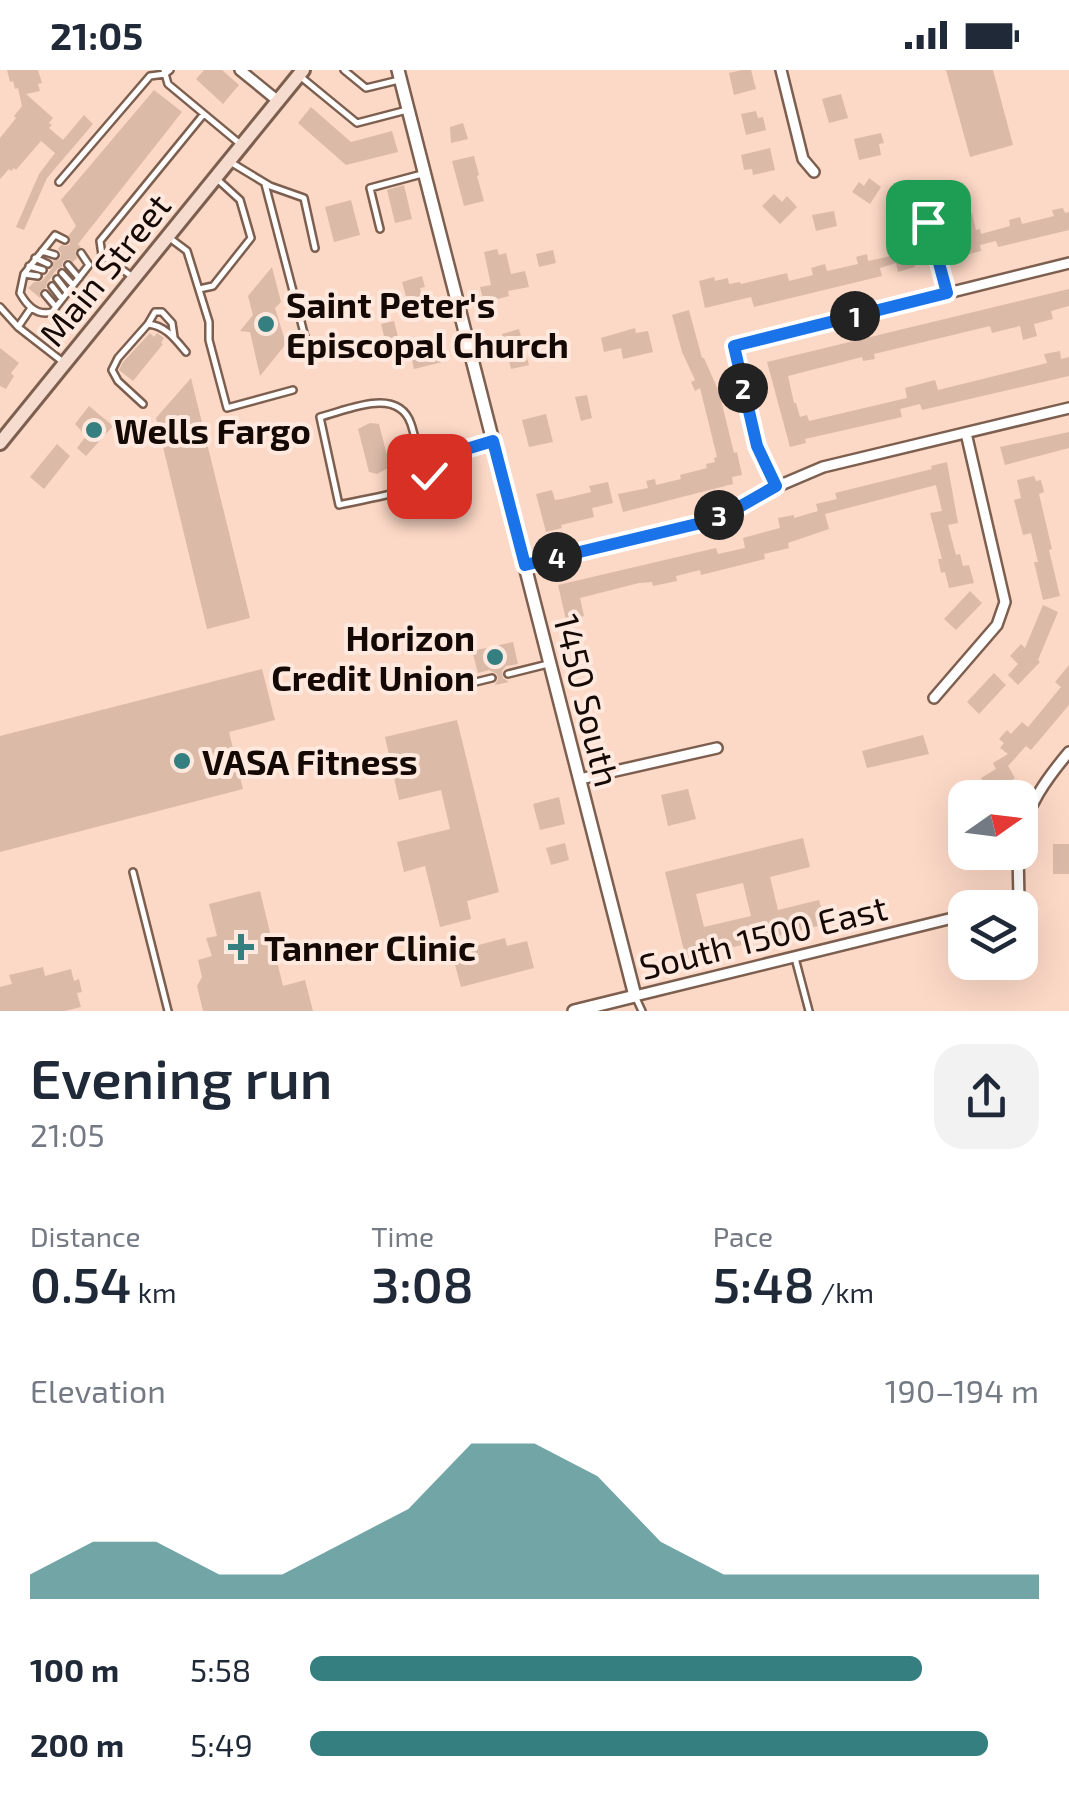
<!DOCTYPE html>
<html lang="en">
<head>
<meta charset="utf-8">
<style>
	:root { --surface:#fff; --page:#f2f2f3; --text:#1f2937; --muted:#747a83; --accent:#367f81 }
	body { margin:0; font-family:"Exo 2",sans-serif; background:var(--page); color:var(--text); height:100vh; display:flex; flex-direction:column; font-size:38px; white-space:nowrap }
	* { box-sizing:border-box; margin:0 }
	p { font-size:32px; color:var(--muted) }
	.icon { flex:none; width:55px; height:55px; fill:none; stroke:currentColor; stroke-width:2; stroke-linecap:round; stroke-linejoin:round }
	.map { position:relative; height:941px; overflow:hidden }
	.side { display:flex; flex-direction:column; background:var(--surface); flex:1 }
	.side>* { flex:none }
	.needle { width:65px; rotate:76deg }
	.tools { position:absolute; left:948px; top:710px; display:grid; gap:20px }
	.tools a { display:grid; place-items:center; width:90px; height:90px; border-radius:20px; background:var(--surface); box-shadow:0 10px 40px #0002; font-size:50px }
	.pin { position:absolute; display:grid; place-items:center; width:85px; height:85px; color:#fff; margin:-42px; border-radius:20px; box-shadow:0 5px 15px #0006 }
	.km { position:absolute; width:50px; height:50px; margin:-25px; border-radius:50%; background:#222; color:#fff; font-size:28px; line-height:50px; text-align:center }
	.round { display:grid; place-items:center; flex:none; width:105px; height:105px; border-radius:30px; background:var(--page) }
	.overview { display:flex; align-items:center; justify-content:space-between; height:170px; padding:0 30px }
	h1 { font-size:55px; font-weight:600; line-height:75px }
	.figures { display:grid; grid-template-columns:repeat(3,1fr); gap:15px; height:170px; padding:10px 30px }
	.figures div { display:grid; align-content:center }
	.figures b { font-size:50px; font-weight:600 }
	.figures small { font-size:28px; font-weight:400 }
	.figures p { font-size:28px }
	.chart { height:280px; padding:20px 30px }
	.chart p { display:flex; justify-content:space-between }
	.chart svg { width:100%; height:180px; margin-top:10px; fill:var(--accent); opacity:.7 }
	ul { padding:0 30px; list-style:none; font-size:32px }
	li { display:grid; grid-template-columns:160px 120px 1fr; align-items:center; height:75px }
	li i { height:25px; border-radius:12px; background:var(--accent) }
	.status { display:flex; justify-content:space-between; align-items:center; height:70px; padding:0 50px; background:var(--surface); direction:ltr }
	.status svg { height:28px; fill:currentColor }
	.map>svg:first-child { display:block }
	.building { fill:#dcbaa8; fill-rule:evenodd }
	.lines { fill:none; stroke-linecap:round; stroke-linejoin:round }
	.service-casing { stroke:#7d5f4f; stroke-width:10 }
	.minor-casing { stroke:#7d5f4f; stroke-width:14 }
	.tertiary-casing { stroke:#7d5f4f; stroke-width:16 }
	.secondary-casing { stroke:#7d5f4f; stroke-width:18 }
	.service { stroke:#fff; stroke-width:5 }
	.minor { stroke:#fff; stroke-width:9 }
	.tertiary { stroke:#fff; stroke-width:11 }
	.secondary { stroke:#f6dccf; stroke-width:12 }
	.route-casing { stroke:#fff; stroke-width:20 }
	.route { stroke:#1a73e8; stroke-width:12 }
	.poi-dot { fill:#367f81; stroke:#ffe9de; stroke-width:4 }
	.labels { text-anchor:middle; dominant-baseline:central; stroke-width:8; stroke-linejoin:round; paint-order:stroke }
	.street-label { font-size:35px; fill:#140904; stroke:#ffe9de }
	.poi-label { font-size:35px; font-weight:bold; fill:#140904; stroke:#ffe9de; text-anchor:start }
</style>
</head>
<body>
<div class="status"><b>21:05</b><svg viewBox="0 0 49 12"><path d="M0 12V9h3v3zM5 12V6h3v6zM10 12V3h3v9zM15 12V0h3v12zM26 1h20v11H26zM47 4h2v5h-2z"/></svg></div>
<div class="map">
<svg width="1069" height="941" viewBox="0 0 1069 941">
	<rect width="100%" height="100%" fill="#fcd8c6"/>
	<path class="building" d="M7,0H38L42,13L38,14L40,21L26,24L53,48L49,53L52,55L49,58L63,70L84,45L93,54L47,108L24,160L16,157L39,104L55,83L41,71L16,100L14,98L11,101L9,99L0,109V68L16,48L14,46L22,36L18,18L15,19L13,11L10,12Z
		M204,0H222L239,15L223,34L196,9Z
		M742,0H751L756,19L734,25L729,3Z
		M946,0H993L1013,75L970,87Z
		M154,20L182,42L78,174L81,177L75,181L77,188L73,192L69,189L63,191L62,197L57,199L47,213L46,218L40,221V228L28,218L34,212L42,211L53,197V191L60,189L61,183L58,179L61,175L66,176L70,174L69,165L76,156L61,130Z
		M841,24L848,48L829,53L822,29Z
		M311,37L351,72L392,61L398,82L346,95L298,53Z
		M756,41L758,48L763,47L766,60L746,65L741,44Z
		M463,53L468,69L451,73L450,57Z
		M881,63L884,73L879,74L881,85L859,90L854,69Z
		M770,78L775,100L753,105L752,99L744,100L741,85Z
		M474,86L479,105L477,106L484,131L464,136L452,91Z
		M869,108L881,117L870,134L852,122L859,112L864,116Z
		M404,115L412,149L395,153L387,120Z
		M774,124L782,132L787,126L797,137L780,154L762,136Z
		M351,130L360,165L334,172L325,137Z
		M1063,138L1065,143L1069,142V160L998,177L996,171L980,175L981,181L966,185L956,147L972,143L976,160L980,159L981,164L1010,156L1009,150L1020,147L1022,154L1054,146L1052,140Z
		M834,141L837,156L816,161L812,145Z
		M905,160L915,197L898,202L896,193L880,198L882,206L754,237L751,227L705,238L699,211L714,207L715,211L728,208L729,214L740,212L741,214L787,203L789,211L813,205L811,198L825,194L827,201L858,194L856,187L867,184L868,191L891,186L889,181L893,180L888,164Z
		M497,179L499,185L506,183L511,204L525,201L529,217L508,221L509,226L490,231L489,228L483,229L480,217L491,215L484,182Z
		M553,180L556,193L539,197L536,184Z
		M272,197L281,232L275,238L286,274L260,306L250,262L240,261L253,245L248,226Z
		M422,206L425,217L420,218L425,237L410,241L402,212Z
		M1069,219V236L1051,241L1053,249L1034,254L1037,266L1023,270L1020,256L992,263L990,256L874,284L875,289L863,291L862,287L788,306L794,333H796L800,347L807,345L809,351L907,328L905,318L935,310L938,320L1047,293L1044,284L1060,281L1061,289L1069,287V306L922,340L920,334L900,339L902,347L805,369L806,373L790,377L767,292Z
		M689,240L702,288H704L719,322L734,383L737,382L742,405L732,407L733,414L623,442L618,424L648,418L646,411L655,409L656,415L681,409L680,405L707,398L706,394L715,392L714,388L717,387L700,318L695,321L691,312L695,310L682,282L672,245Z
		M394,251L398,267L385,270L381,254Z
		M635,258L636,263L648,261L653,282L623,289L621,278L604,282L601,268Z
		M519,259L529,295L511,299L502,264Z
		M150,263L154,267L157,263L164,268L161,273L163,274L133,311L119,300L123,292Z
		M443,274L447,291L414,299L410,282Z
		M0,278L19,293L11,303L14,306L6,319L0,316Z
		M191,308L250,548L207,559L156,348Z
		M587,325L592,348L581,351L575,327Z
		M89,336L113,356L86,386L77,378L86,366L75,354Z
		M546,344L553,372L529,377L522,350Z
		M370,353L379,354L390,397L377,404L369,402L358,359Z
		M1069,362V378L1005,395L1000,377Z
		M57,374L70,386L44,419L30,407Z
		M947,392L958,453L948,455L956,485L960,484L963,496L969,495L974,513L949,518L945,502L941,503L938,489H942L930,443L942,441L936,415L825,444L829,459L788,473L789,478L764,484L765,489L701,505L700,500L676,506L677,511L653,516L652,512L639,513L580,528L584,546L566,550L558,515L716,478L718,484L745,478L743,468L780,458L778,448L794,445V448L818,441L816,434L837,429L835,423L932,399L931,396Z
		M1034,406L1036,411L1041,410L1044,422L1039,424L1052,479L1049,480L1060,526L1043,530L1034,492H1038L1031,463L1023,465L1014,430L1021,428L1017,410Z
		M608,412L613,433L592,438L594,447L561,455L562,458L546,462L536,424L552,420L555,430L562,429L591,422L589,416Z
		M970,521L982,533L956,560L944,549Z
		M1043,535L1058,542L1038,590L1040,592L1018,615L1008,605L1018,594L1010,586L1021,574L1025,578Z
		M513,572L518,594L506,596L502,601L503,608L509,612L495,615L498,609L497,604L489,600L478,603L472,581Z
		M1069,595V635L1031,680L1026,676L1008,696L1015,708L1001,717L1007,728H980L989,722L981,708L996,699L993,693L1008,684L1000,678L1004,673L999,669L1007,660L1011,664L1022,652L1028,657L1061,617L1055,612Z
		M262,599L275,650L229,662L243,719L0,782V666Z
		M994,603L1006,615L979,644L967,632Z
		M457,650L499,822L467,831L471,849L440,857L425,796L404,802L397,772L450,759L441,720L399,730L385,667Z
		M923,665L929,684L867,698L862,681Z
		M688,719L696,749L668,756L661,725Z
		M559,727L565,754L540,760L533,734Z
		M803,768L810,797L770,807L778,840L819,830L826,854L686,889L665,802ZM743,813L751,846L704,857L696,824Z
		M565,773L569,790L551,795L546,778Z
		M1053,774H1069V804H1053Z
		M260,821L283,916L305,910L313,941H203L197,916L202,907L198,890L212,886L206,868L217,866L209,834Z
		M505,868L507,876L527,871L534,898L461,917L454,891L473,886L471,877Z
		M43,897L45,906L71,899L74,911L79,909L82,922L77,923L81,937L65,941H0V917L12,914L9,905Z"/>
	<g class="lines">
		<g class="service-casing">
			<path id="service" d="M164,0L168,14L239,73
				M344,0L366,18L399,10
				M301,7L357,53L407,40
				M232,93L270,116L304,128L315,178
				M59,112L150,6L165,4L170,0
				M265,114L311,290
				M380,159L370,118L422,104
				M171,169L187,181L209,252V270L227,338L293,320
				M65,170L55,165L24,204L20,223C27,236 37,246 52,242L89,195L81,183
				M42,181L55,185
				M35,188L48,194
				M68,195L79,208
				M29,196L43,200
				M62,203L73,215
				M24,204L38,206
				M134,208L102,185L100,171L203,45
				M57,209L67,222
				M52,216L62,229
				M199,219L213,216L251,168L240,130L217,109
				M45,224L56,237
				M0,237L18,257L63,292
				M148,254L155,242H162L172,253L174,267
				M18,257L31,238
				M143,334L118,311L112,300L118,288L148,254C166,256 175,269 186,282
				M429,405C418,389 417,372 411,354C398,316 348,340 320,347L339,435C364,429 393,426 416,415C444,400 457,379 490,372
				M508,604L548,594
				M451,618L492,608
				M133,802L168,941
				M795,888L809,941
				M635,926L642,941"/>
		</g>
		<g class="minor-casing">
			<path id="minor" d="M240,0L278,31
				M781,0L803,89L814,102
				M929,152L947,223
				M776,417L757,376L734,276L1069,193
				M525,495L701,453L741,436L776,417L823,397L1069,338
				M934,628L997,555L1005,532L966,363
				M580,709L717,678
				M1020,771C1026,737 1047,708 1069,682
				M994,838L1019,831L1018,782
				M635,926L965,845"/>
		</g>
		<g class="tertiary-casing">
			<path id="tertiary" d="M398,0L635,926L574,941"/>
		</g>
		<g class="secondary-casing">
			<path id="secondary" d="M0,373L303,0"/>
		</g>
		<use href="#service" class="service"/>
		<use href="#minor" class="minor"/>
		<use href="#tertiary" class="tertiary"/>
		<use href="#secondary" class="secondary"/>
	</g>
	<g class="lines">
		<g class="route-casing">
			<path id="route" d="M429,406L463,380L493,371L525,495L701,453L741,436L776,416L757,376L734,276L947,223L928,152"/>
		</g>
		<use href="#route" class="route"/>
	</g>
	<g class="poi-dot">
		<circle cx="266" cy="254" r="10"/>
		<circle cx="94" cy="360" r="10"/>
		<circle cx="495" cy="587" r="10"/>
		<circle cx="182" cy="691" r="10"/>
		<path d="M236 862h10v10h10v10h-10v10h-10v-10h-10v-10h10z"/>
	</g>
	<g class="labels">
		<g class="street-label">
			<text transform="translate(104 199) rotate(-51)">Main Street</text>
			<text transform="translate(588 630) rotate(76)">1450 South</text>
			<text transform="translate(763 866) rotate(-14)">South 1500 East</text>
		</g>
		<g class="poi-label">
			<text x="286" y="234">Saint Peter's<tspan x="286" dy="40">Episcopal Church</tspan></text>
			<text x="114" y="360">Wells Fargo</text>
			<text x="475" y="567" text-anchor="end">Horizon<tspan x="475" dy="40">Credit Union</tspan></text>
			<text x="202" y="691">VASA Fitness</text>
			<text x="264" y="877">Tanner Clinic</text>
		</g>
	</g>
</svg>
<div class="tools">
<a><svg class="needle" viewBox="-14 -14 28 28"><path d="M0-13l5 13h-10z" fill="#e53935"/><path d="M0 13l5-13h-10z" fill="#747a83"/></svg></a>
<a><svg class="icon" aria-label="layers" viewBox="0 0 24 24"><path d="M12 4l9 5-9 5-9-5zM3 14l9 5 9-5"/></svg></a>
</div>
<div class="pin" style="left:928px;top:152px;background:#1e9e55"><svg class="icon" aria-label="arrive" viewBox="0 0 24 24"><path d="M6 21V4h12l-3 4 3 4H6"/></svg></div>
<div class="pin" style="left:429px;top:406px;background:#d93025"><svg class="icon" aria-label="check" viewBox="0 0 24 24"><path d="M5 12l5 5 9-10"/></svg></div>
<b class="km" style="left:855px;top:246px">1</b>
<b class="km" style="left:743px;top:318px">2</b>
<b class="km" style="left:719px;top:445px">3</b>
<b class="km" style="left:557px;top:487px">4</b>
</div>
<section class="side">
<div class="overview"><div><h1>Evening run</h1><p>21:05</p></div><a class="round"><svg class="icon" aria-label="share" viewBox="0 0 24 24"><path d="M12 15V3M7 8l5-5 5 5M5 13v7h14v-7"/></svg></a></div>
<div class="figures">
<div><p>Distance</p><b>0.54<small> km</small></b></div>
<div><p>Time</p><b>3:08</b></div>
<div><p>Pace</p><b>5:48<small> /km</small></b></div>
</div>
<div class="chart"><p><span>Elevation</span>190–194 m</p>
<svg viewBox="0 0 160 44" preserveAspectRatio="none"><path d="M0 44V38L10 30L20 30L30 38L40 38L50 30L60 22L70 6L80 6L90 14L100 30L110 38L120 38L130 38L140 38L150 38L160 38V44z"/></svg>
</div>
<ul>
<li><b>100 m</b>5:58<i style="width:84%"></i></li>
<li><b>200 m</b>5:49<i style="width:93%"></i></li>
</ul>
</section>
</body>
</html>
